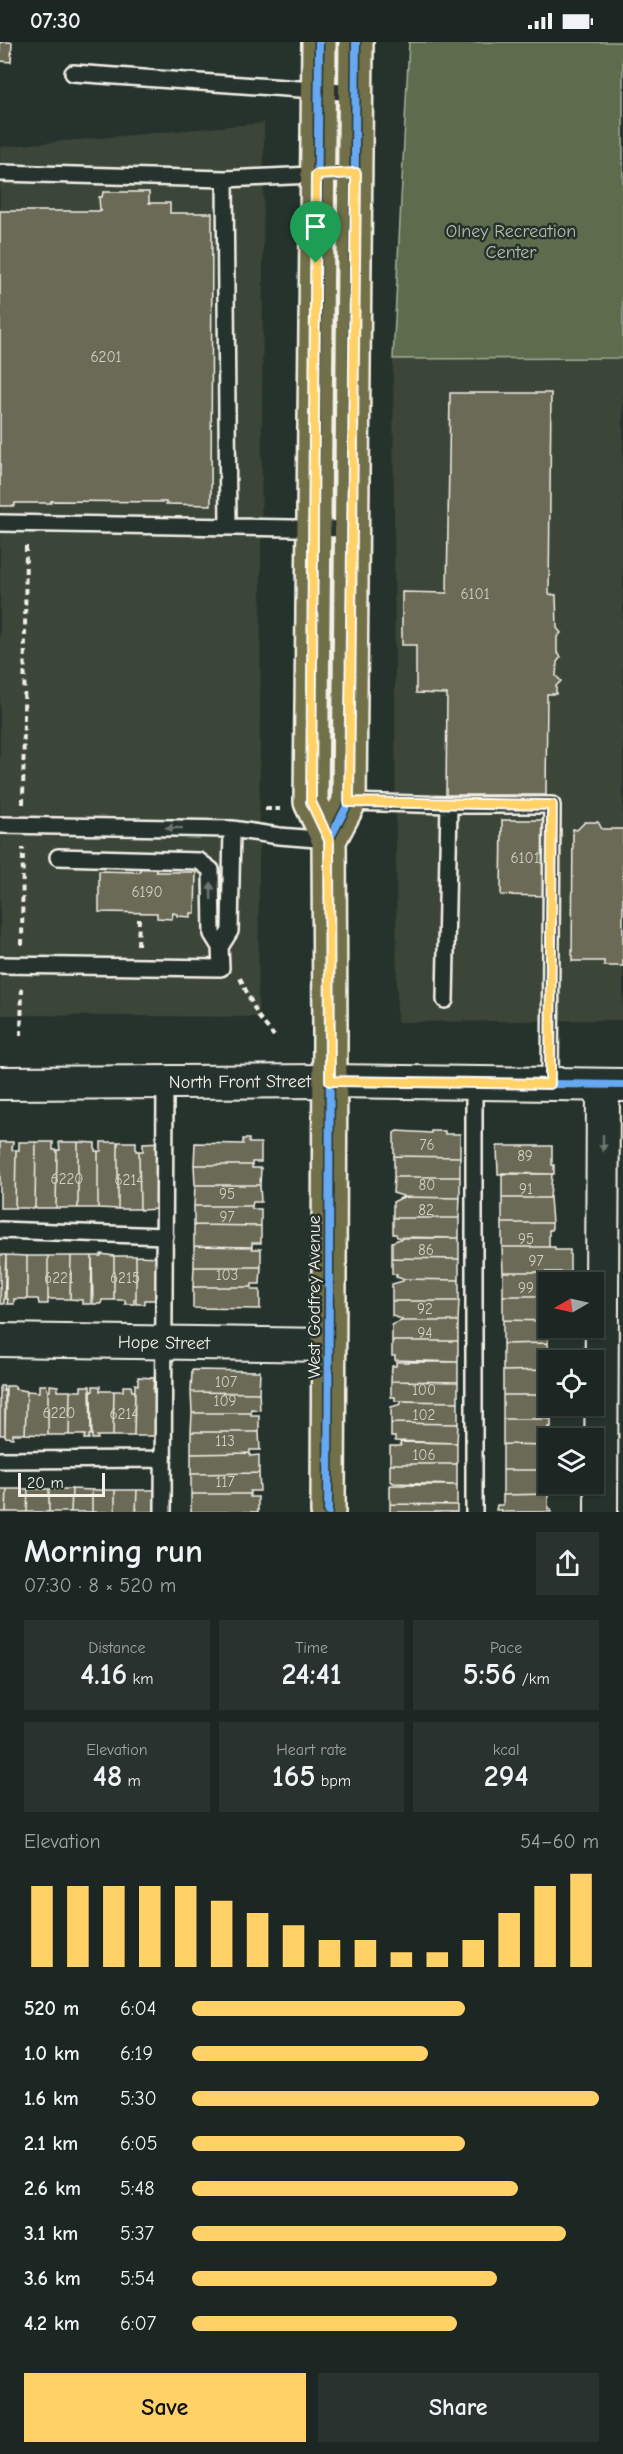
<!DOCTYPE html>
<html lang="en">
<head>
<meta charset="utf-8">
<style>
	:root { --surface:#1c2622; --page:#29322f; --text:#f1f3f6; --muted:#a0a5a5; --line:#3a4340; --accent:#ffd166 }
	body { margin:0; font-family:"Comic Neue",sans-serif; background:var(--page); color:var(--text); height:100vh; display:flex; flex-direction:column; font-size:22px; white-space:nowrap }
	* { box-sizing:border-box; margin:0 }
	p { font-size:20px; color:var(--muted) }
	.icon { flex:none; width:33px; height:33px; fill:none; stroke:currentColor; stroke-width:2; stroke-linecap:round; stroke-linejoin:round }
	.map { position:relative; height:1470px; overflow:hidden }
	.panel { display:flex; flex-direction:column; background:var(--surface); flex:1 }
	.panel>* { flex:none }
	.needle { width:39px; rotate:261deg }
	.buttons { position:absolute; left:538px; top:1230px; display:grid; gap:12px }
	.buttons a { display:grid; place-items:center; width:66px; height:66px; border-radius:0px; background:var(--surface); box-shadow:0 2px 4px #0004,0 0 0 2px var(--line); font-size:30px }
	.scale { position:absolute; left:18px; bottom:15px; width:87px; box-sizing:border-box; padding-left:6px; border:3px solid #f4f1e8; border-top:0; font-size:16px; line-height:21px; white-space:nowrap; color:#f4f1e8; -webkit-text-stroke:4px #26332d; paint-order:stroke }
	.pin { position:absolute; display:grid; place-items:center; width:51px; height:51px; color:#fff; margin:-62px -26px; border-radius:50% 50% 50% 0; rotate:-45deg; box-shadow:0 0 6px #0007 }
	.pin .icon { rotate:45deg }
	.round { display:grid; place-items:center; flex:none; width:63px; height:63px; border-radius:0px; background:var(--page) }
	.overview { display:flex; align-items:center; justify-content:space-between; height:102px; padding:0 24px }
	h1 { font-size:33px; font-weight:800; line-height:45px }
	.metrics { display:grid; grid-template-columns:repeat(3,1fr); gap:9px; height:102px; padding:6px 24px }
	.metrics div { display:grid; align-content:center; border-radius:0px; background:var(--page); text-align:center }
	.metrics b { font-size:30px; font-weight:800 }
	.metrics small { font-size:16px; font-weight:400 }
	.metrics p { font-size:16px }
	.chart { height:168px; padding:12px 24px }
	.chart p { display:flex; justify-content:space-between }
	.chart svg { width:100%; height:108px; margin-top:6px; stroke:var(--accent); stroke-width:6 }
	.action { display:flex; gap:12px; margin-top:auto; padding:12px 24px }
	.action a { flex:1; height:69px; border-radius:0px; background:var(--accent); color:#111; font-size:24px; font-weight:800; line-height:69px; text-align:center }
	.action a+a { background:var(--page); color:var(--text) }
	ul { padding:0 24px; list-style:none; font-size:20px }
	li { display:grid; grid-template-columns:96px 72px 1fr; align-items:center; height:45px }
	li i { height:15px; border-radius:8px; background:var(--accent) }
	.status { display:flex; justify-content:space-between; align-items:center; height:42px; padding:0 30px; background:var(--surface); direction:ltr }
	.status svg { height:16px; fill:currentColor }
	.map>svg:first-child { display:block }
	.built { fill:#3b4439 }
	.green { fill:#5b6c4e; stroke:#a8ae9b; stroke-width:1.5 }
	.building { fill:#6b6b56; stroke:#f4f1e8; stroke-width:1.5 }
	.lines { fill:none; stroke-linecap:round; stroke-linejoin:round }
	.service-casing { stroke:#f4f1e8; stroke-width:20 }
	.minor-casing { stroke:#f4f1e8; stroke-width:36 }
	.primary-casing { stroke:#f4f1e8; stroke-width:38 }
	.path { stroke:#f4f1e8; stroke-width:4; stroke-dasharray:6 4.5; stroke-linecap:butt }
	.service { stroke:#26332d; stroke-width:15 }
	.minor { stroke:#26332d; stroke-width:32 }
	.primary { stroke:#726f4a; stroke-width:33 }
	.cycleway-casing { stroke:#26332d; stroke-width:11 }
	.cycleway { stroke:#66a8f1; stroke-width:8 }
	.oneway { fill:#6e766e }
	.route-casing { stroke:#fff; stroke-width:12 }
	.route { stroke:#ffd166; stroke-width:8 }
	.labels { text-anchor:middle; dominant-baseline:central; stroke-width:5; stroke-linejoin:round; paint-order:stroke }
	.number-label { font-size:15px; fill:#d2d0c4 }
	.park-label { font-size:18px; fill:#b7bcaa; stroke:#26332d }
	.street-label { font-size:18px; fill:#f4f1e8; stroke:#26332d }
</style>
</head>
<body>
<div class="status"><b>07:30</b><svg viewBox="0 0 49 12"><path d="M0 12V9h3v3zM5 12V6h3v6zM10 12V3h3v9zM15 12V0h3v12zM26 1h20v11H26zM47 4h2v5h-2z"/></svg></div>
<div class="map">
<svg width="623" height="1470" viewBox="0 0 623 1470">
	<rect width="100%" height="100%" fill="#26332d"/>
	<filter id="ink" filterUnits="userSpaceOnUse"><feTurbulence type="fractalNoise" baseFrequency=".0167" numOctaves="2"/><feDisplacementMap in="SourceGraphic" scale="12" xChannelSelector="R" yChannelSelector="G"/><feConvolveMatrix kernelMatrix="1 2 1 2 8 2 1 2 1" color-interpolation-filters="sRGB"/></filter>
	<g filter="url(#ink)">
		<path class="built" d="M264,81L258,975L0,973V105Z
			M623,316V978L397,980L393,317Z"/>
		<path class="green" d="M409,0H623V316L393,317Z"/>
		<path class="building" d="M0,0H12L11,20L0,19Z
			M103,150H149V161H170V171H212L211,463L166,462V460L51,459V461H15V464H0V169H102L100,168L99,155H102Z
			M450,351H551L549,552L556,553L557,586L561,591L557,595V610L561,615L557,620L556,634L561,639L556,644V652H547L546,753H446L447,652L416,651V603H402V550L447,551Z
			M502,778H549L548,854L501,853Z
			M585,780H598L602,787H623V924H604V919H572L573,787L577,788Z
			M141,821L156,822V830H196L195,871H191V875L177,874V872L173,871L172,877L157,876V871L99,870V829L140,830Z
			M397,1089L431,1091V1089H445V1092H460V1115L394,1114V1091Z
			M243,1097H249V1101H261V1120H252V1123H194L195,1101L243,1102Z
			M0,1100H13L12,1108H16L15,1166H0Z
			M19,1100H36L35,1166H15L16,1108H19Z
			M36,1100H53V1108H57L56,1166H35Z
			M59,1100H78V1166H56L57,1108H60Z
			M78,1100L95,1101V1109H98V1166H78Z
			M101,1100H118V1167L98,1166V1109H101Z
			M118,1100H136V1109H139L140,1167H118Z
			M161,1100L159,1167L140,1168L139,1109H143V1101Z
			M497,1104H552V1123H554V1132H498Z
			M394,1114L460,1115V1135H394Z
			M194,1123H252V1126H261L260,1143H195Z
			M502,1131L552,1132L550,1156H502Z
			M394,1135H460V1156L403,1155V1154L393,1151Z
			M195,1143H260L261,1160H253L252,1164H194Z
			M403,1155L460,1156L459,1176H393V1160Z
			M502,1156H550L552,1181H502Z
			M194,1164H252V1167H261V1184L194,1183Z
			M393,1176H459V1196L397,1195L396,1192H393Z
			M502,1181H552V1188H549V1205H502Z
			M194,1183L261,1184V1201H252V1205L194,1204Z
			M403,1196H459V1217L392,1216V1200Z
			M194,1204L252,1205V1207H261V1225H194Z
			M502,1205H555V1208H570V1230H503Z
			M101,1212L114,1214V1258H102L101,1262H93L92,1214H101Z
			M0,1213H6L4,1262H0Z
			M6,1213L27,1214V1257H14V1262H7L8,1257H6Z
			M27,1214H48V1262H39L38,1257H27Z
			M48,1214H71L70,1257H48Z
			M71,1214H92L91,1262H82V1258L70,1257Z
			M114,1214H136V1257H134V1262H125V1258H114Z
			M136,1214L159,1215L158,1258H145V1262H136Z
			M392,1216L459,1217V1238L403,1237L396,1235L397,1232H392Z
			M194,1225H261L260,1242H252V1245H193Z
			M503,1230H551L549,1254H503Z
			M403,1237L459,1238V1259H392V1242L403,1239Z
			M193,1245H252V1248H260V1267L193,1266Z
			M503,1254H549V1279L503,1278Z
			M392,1259H459L458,1279H401L402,1277L392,1274Z
			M503,1278L549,1279L548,1301L503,1302Z
			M401,1279H458V1299H392V1283Z
			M392,1299H458V1320L395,1318V1314H392Z
			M548,1301L549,1328L503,1329V1302Z
			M396,1320H458V1340L391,1339L392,1324H396Z
			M192,1328L260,1329L259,1351L191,1350Z
			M549,1328V1353H503V1329Z
			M138,1335L154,1336L153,1350H158L157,1394H134L135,1342L138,1343Z
			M391,1339L458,1340V1360L395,1359V1355H391Z
			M39,1343H46L48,1349V1393L25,1392L27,1349L39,1350Z
			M50,1343L58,1344V1349H70L69,1393H48V1349H50Z
			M0,1344H4L3,1349L5,1348V1393H0Z
			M6,1344H15V1347L27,1349L25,1392H13V1396L6,1395L5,1393Z
			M81,1344H90L91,1393H89V1397H84L85,1393H69L70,1349H81Z
			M93,1344H100V1349H114L113,1394H97L98,1397H92L91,1349H93Z
			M123,1344H131L132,1349H135L134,1394H113L114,1349H123Z
			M191,1350L259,1351L260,1368L251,1367V1371H192Z
			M503,1353H549L551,1377H503Z
			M401,1359L458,1360V1382L391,1381V1365L401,1362Z
			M192,1371H251V1373H259V1390H191Z
			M503,1377H551V1385H548V1403L503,1402Z
			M391,1381L458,1382L457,1401L395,1399V1395H391Z
			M191,1390H259L260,1408H250V1411L191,1412Z
			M400,1400L457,1401V1422H390V1404H401Z
			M503,1402L548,1403L549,1428H503Z
			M250,1411V1414L259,1413V1431L191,1432V1412Z
			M390,1422H457V1443L394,1441L390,1439Z
			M503,1428H549L548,1452L503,1453Z
			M259,1431L260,1449H250V1452H191V1432Z
			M390,1443H457V1463L390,1462Z
			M0,1447H7L6,1470H0Z
			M7,1447H28L27,1470H6Z
			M28,1447H49V1470H27Z
			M49,1447H72L71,1470H49Z
			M72,1447L92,1448V1470H71Z
			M92,1448H115V1470H92Z
			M115,1448H137L136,1470H115Z
			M137,1448H159V1470H136Z
			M191,1452H250V1455H258V1470H191Z
			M548,1452V1467H551V1470H502V1468H496L497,1463H503V1453Z
			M390,1462L457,1463V1470H390Z"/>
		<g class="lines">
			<g class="service-casing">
				<path id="service" d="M73,31L356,51
					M0,131L225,137
					M0,481L352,487
					M228,485L225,137L356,131
					M349,760L449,763L445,958
					M449,763H552L550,1042
					M0,783L232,787L279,794L329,798
					M220,905L230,889L232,787
					M0,923L221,926L220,905L212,892L211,828L199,819L58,815
					M0,1188L165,1194
					M0,1418L163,1417
					M163,1470L165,1040
					M474,1470V1041"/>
			</g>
			<g class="minor-casing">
				<g id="minor">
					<path id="s1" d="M0,1041L330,1039L623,1043"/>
					<path id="s2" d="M0,1298L328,1303"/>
					<path d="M601,1470L603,1043"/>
				</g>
			</g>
			<g class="primary-casing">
				<path id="primary" d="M319,0L311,760L329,798L330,992L328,1470
					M329,798L349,760L356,0"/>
			</g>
			<path class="path" d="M23,762L26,503
				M265,767H280
				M22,903L23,806
				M138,903L139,877
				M240,936L258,974L274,994
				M21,994L22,944"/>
			<use href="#service" class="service"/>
			<use href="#minor" class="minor"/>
			<use href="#primary" class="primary"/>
			<g class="cycleway-casing">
				<path id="cycleway" d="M319,0L311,760L329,798L330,992L328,1470
					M329,798L349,760L356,0
					M330,1039L623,1043"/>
			</g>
			<use href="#cycleway" class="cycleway"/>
		</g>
		<defs><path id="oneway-solid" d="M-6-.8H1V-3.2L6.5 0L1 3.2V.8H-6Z" transform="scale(1.5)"/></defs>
		<g class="oneway">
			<use href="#oneway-solid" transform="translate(174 786) rotate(-179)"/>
			<use href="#oneway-solid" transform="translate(211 849) rotate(-91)"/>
			<use href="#oneway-solid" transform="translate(603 1101) rotate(90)"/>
		</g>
	</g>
	<g class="lines" filter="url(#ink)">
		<g class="route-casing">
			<path id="route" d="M356,131L349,760L552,763L550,1042L330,1039L329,798L311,760L316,133Z"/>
		</g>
		<use href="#route" class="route"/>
	</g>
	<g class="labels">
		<g class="number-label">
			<text x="106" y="315">6201</text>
			<text x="475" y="552">6101</text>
			<text x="525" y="816">6101</text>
			<text x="147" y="850">6190</text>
			<text x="427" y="1103">76</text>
			<text x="525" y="1114">89</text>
			<text x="67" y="1137">6220</text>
			<text x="129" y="1138">6214</text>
			<text x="427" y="1143">80</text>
			<text x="526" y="1147">91</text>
			<text x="227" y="1152">95</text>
			<text x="426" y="1168">82</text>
			<text x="227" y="1175">97</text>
			<text x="526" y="1197">95</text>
			<text x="426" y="1208">86</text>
			<text x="536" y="1219">97</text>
			<text x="227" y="1233">103</text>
			<text x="59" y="1236">6221</text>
			<text x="125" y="1236">6215</text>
			<text x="526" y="1246">99</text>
			<text x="425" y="1267">92</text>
			<text x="425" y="1291">94</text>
			<text x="226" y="1340">107</text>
			<text x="424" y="1348">100</text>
			<text x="225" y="1359">109</text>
			<text x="59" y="1371">6220</text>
			<text x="124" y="1372">6214</text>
			<text x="424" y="1373">102</text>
			<text x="225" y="1399">113</text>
			<text x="424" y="1413">106</text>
			<text x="225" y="1440">117</text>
		</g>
		<g class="park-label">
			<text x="511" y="189">Olney Recreation<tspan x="511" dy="21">Center</tspan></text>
		</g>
		<g class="street-label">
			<text stroke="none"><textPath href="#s1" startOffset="240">North Front Street</textPath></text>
			<text transform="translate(314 1255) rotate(-90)">West Godfrey Avenue</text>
			<text stroke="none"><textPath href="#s2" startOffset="164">Hope Street</textPath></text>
		</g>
	</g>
</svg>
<div class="buttons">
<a><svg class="needle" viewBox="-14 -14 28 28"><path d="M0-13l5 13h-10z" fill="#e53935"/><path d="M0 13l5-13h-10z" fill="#a0a5a5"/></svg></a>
<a><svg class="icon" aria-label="locate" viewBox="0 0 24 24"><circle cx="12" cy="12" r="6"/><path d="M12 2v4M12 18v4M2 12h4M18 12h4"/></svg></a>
<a><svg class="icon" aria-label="layers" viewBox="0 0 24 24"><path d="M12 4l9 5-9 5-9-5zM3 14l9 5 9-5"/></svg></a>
</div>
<div class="scale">20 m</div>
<div class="pin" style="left:316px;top:221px;background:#1e9e55"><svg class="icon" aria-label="arrive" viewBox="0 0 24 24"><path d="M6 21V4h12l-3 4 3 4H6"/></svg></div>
</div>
<section class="panel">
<div class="overview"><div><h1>Morning run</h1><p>07:30 · 8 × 520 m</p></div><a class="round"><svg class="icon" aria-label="share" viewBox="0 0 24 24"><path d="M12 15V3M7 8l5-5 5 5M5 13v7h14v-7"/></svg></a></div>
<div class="metrics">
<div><p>Distance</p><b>4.16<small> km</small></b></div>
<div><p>Time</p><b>24:41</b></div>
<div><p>Pace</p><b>5:56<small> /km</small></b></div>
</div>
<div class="metrics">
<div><p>Elevation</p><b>48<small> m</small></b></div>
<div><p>Heart rate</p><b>165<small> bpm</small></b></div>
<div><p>kcal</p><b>294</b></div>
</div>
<div class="chart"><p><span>Elevation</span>54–60 m</p>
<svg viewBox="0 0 160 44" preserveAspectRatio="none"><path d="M5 44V11M15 44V11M25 44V11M35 44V11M45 44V11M55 44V17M65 44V22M75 44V27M85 44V33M95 44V33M105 44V38M115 44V38M125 44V33M135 44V22M145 44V11M155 44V6"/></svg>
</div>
<ul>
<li><b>520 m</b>6:04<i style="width:67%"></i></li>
<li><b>1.0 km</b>6:19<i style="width:58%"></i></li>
<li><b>1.6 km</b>5:30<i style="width:100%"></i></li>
<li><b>2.1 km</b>6:05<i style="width:67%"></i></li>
<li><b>2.6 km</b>5:48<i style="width:80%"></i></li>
<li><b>3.1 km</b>5:37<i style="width:92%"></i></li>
<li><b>3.6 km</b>5:54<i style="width:75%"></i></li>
<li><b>4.2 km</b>6:07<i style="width:65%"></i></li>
</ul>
<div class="action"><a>Save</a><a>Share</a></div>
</section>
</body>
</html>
